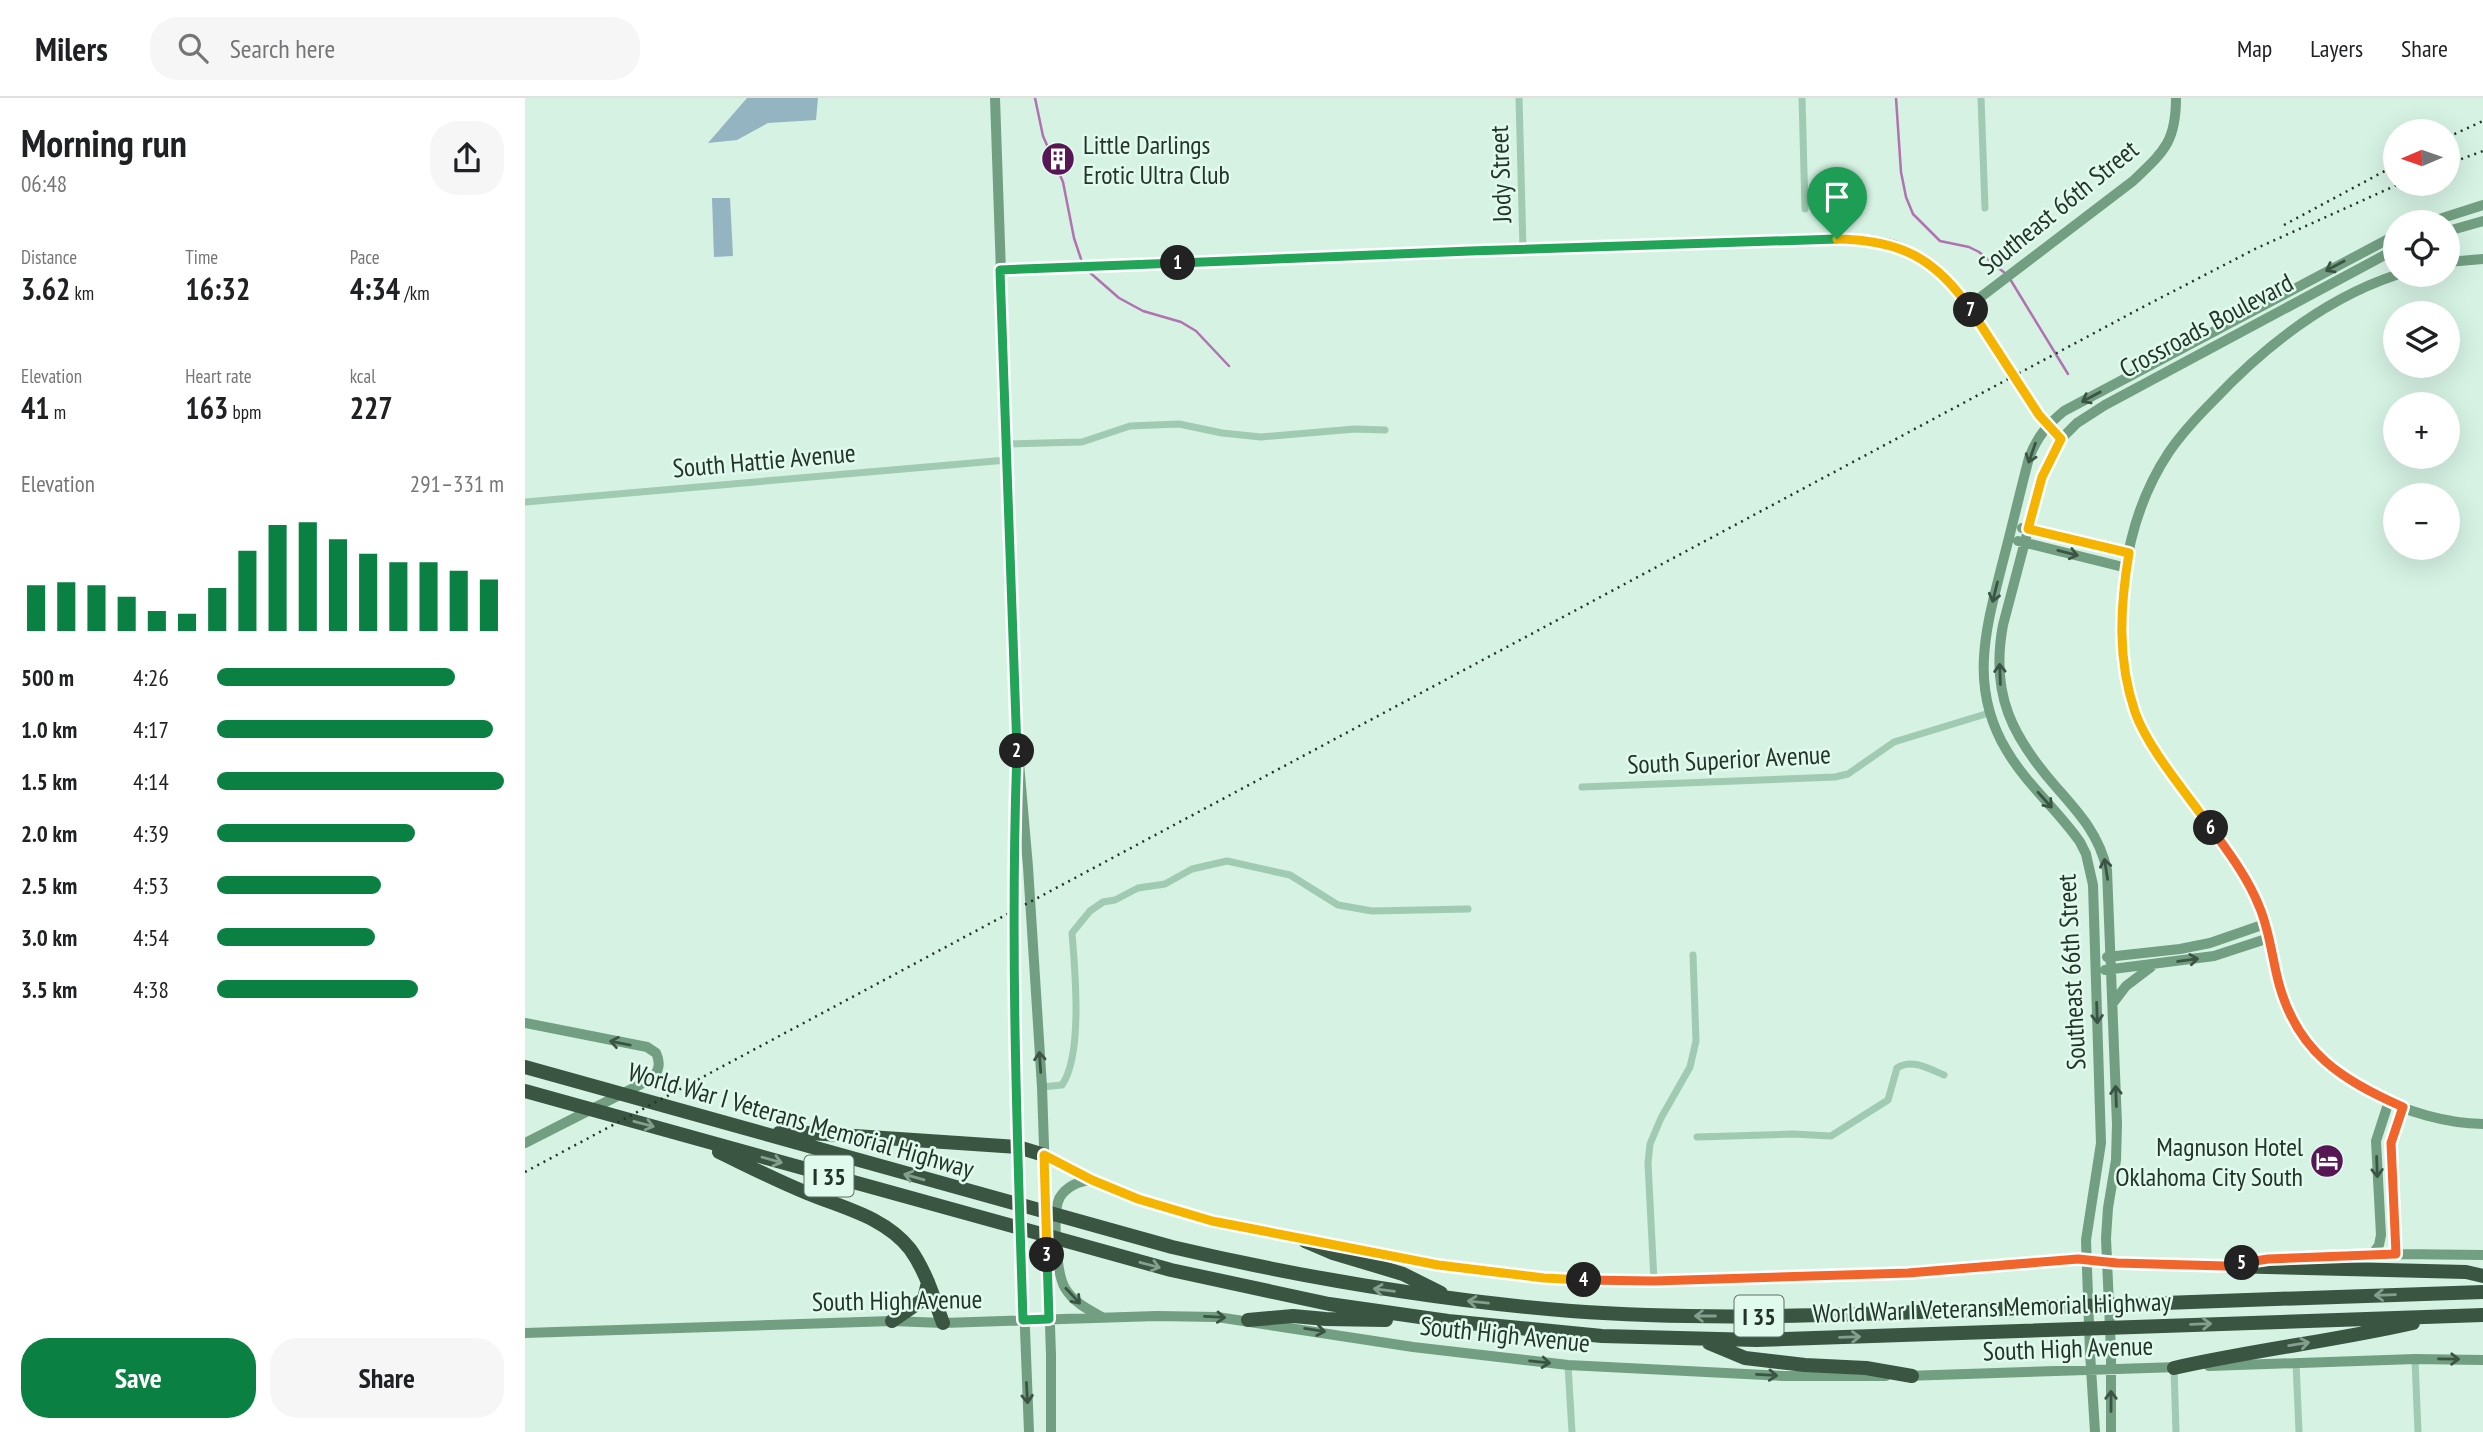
<!DOCTYPE html>
<html lang="en">
<head>
<meta charset="utf-8">
<style>
	:root { --surface:#fff; --page:#f6f6f6; --text:#202124; --muted:#757577; --line:#e0e0e0; --accent:#0b8043 }
	body { margin:0; font-family:"PT Sans Narrow",sans-serif; background:var(--page); color:var(--text); height:100vh; display:flex; flex-direction:column; font-size:26px; white-space:nowrap }
	* { box-sizing:border-box; margin:0 }
	p { font-size:23px; color:var(--muted) }
	.icon { flex:none; width:38px; height:38px; fill:none; stroke:currentColor; stroke-width:2; stroke-linecap:round; stroke-linejoin:round }
	.map { position:relative; flex:1; overflow:hidden }
	.panel { display:flex; flex-direction:column; background:var(--surface); width:525px }
	.panel>* { flex:none }
	.needle { width:46px; rotate:268deg }
	.fabs { position:absolute; left:1858px; top:21px; display:grid; gap:14px }
	.fabs a { display:grid; place-items:center; width:77px; height:77px; border-radius:50%; background:var(--surface); box-shadow:0 7px 28px #0002; font-size:35px }
	.pin { position:absolute; display:grid; place-items:center; width:60px; height:60px; color:#fff; margin:-72px -30px; border-radius:50% 50% 50% 0; rotate:-45deg; box-shadow:0 0 7px #0007 }
	.pin .icon { rotate:45deg }
	.km { position:absolute; width:35px; height:35px; margin:-18px; border-radius:50%; background:#222; color:#fff; font-size:19px; line-height:35px; text-align:center }
	.round { display:grid; place-items:center; flex:none; width:74px; height:74px; border-radius:28px; background:var(--page) }
	.overview { display:flex; align-items:center; justify-content:space-between; height:119px; padding:0 21px }
	h1 { font-size:38px; font-weight:700; line-height:52px }
	.metrics { display:grid; grid-template-columns:repeat(3,1fr); gap:10px; height:119px; padding:7px 21px }
	.metrics div { display:grid; align-content:center }
	.metrics b { font-size:30px; font-weight:700 }
	.metrics small { font-size:19px; font-weight:400 }
	.metrics p { font-size:19px }
	.chart { height:196px; padding:14px 21px }
	.chart p { display:flex; justify-content:space-between }
	.chart svg { width:100%; height:126px; margin-top:7px; stroke:var(--accent); stroke-width:6 }
	.cta { display:flex; gap:14px; margin-top:auto; padding:14px 21px }
	.cta a { flex:1; height:80px; border-radius:28px; background:var(--accent); color:#fff; font-size:28px; font-weight:700; line-height:80px; text-align:center }
	.cta a+a { background:var(--page); color:var(--text) }
	ul { padding:0 21px; list-style:none; font-size:23px }
	li { display:grid; grid-template-columns:112px 84px 1fr; align-items:center; height:52px }
	li i { height:18px; border-radius:9px; background:var(--accent) }
	header { display:flex; align-items:center; gap:42px; box-sizing:border-box; height:98px; padding:0 35px; background:var(--surface); border-bottom:2px solid var(--line) }
	header strong { font-size:33px }
	nav { display:flex; gap:38px; margin-inline-start:auto; font-size:24px }
	.search { width:490px; height:63px; background:var(--page); display:flex; align-items:center; gap:18px; box-sizing:border-box; padding:0 24px; border-radius:28px; color:var(--muted); font-size:26px }
	main { display:flex; flex:1; min-height:0 }
	.map>svg:first-child { display:block }
	.green { fill:#94b4c1 }
	.lines { fill:none; stroke-linecap:round; stroke-linejoin:round }
	.stream { stroke:#b172b0; stroke-width:2.5 }
	.street { stroke:#a0cab2; stroke-width:7 }
	.secondary { stroke:#729e81; stroke-width:10 }
	.highway { stroke:#3a5542; stroke-width:14 }
	.rail { stroke:#243428; stroke-width:2.5; stroke-dasharray:2 5; stroke-linecap:butt }
	.oneway { stroke:#3b5443 }
	.oneway2 { stroke:#859f8f }
	.split-1-casing { stroke:#fff; stroke-width:14 }
	.split-2-casing { stroke:#fff; stroke-width:14 }
	.split-3-casing { stroke:#fff; stroke-width:14 }
	.split-4-casing { stroke:#fff; stroke-width:14 }
	.split-5-casing { stroke:#fff; stroke-width:14 }
	.split-6-casing { stroke:#fff; stroke-width:14 }
	.split-7-casing { stroke:#fff; stroke-width:14 }
	.split-8-casing { stroke:#fff; stroke-width:14 }
	.split-1 { stroke:#22a559; stroke-width:9 }
	.split-2 { stroke:#22a559; stroke-width:9 }
	.split-3 { stroke:#22a559; stroke-width:9 }
	.split-4 { stroke:#f5b400; stroke-width:9 }
	.split-5 { stroke:#f0652b; stroke-width:9 }
	.split-6 { stroke:#f0652b; stroke-width:9 }
	.split-7 { stroke:#f5b400; stroke-width:9 }
	.split-8 { stroke:#f5b400; stroke-width:9 }
	.labels { text-anchor:middle; dominant-baseline:central; stroke-width:5; stroke-linejoin:round; paint-order:stroke }
	.shield { fill:#e1faee; stroke:#5d6f63; stroke-width:2 }
	.shield-label { font-size:24px; font-weight:bold; fill:#243428 }
	.poi-label { font-size:26px; fill:#243428; stroke:#e1faee; text-anchor:start }
	.street-label { font-size:26px; fill:#243428; stroke:#e1faee }
</style>
</head>
<body>
<header>
<strong>Milers</strong>
<div class="search"><svg class="icon" aria-label="search" viewBox="0 0 24 24"><circle cx="10" cy="10" r="6"/><path d="M15 15l6 6"/></svg>Search here</div>
<nav><a>Map</a><a>Layers</a><a>Share</a></nav>
</header>
<main>
<section class="panel">
<div class="overview"><div><h1>Morning run</h1><p>06:48</p></div><a class="round"><svg class="icon" aria-label="share" viewBox="0 0 24 24"><path d="M12 15V3M7 8l5-5 5 5M5 13v7h14v-7"/></svg></a></div>
<div class="metrics">
<div><p>Distance</p><b>3.62<small> km</small></b></div>
<div><p>Time</p><b>16:32</b></div>
<div><p>Pace</p><b>4:34<small> /km</small></b></div>
</div>
<div class="metrics">
<div><p>Elevation</p><b>41<small> m</small></b></div>
<div><p>Heart rate</p><b>163<small> bpm</small></b></div>
<div><p>kcal</p><b>227</b></div>
</div>
<div class="chart"><p><span>Elevation</span>291–331 m</p>
<svg viewBox="0 0 160 44" preserveAspectRatio="none"><path d="M5 44V28M15 44V27M25 44V28M35 44V32M45 44V37M55 44V38M65 44V29M75 44V16M85 44V7M95 44V6M105 44V12M115 44V17M125 44V20M135 44V20M145 44V23M155 44V26"/></svg>
</div>
<ul>
<li><b>500 m</b>4:26<i style="width:83%"></i></li>
<li><b>1.0 km</b>4:17<i style="width:96%"></i></li>
<li><b>1.5 km</b>4:14<i style="width:100%"></i></li>
<li><b>2.0 km</b>4:39<i style="width:69%"></i></li>
<li><b>2.5 km</b>4:53<i style="width:57%"></i></li>
<li><b>3.0 km</b>4:54<i style="width:55%"></i></li>
<li><b>3.5 km</b>4:38<i style="width:70%"></i></li>
</ul>
<div class="cta"><a>Save</a><a>Share</a></div>
</section>
<div class="map">
<svg width="1958" height="1334" viewBox="0 0 1958 1334">
	<rect width="100%" height="100%" fill="#d5f2e3"/>
	<path class="green" d="M222,0H293L291,22L243,25L212,42L183,45Z
		M187,100H205L208,158L189,159Z"/>
	<g class="lines">
		<path class="stream" d="M510,0L518,38L538,84L549,140L557,164
			M1371,0L1376,74L1381,99L1388,116L1415,143L1444,149L1454,154L1481,176
			M562,172L594,200L618,213L656,224L671,233L704,268
			M1485,181L1543,276"/>
		<path class="street" d="M994,0L998,151
			M1277,0L1280,111
			M1456,0L1460,110
			M481,346L557,344L605,328L654,326L697,335L736,339L830,331L860,332
			M0,404L482,362
			M1057,689L1310,679L1323,676L1369,644L1464,615
			M517,989L537,987C558,957 550,872 547,835L565,813L578,804L590,802L613,790L640,786L667,771L702,763L765,777L813,807L847,813L943,811
			M1172,1039L1268,1036L1306,1038L1363,1002L1372,970C1387,960 1404,971 1419,977
			M1129,1183L1123,1065L1125,1046L1136,1020L1165,969L1171,943L1168,857
			M1890,1261L1893,1334
			M1771,1264L1774,1334
			M1043,1267L1047,1334
			M1649,1270L1651,1334"/>
		<path class="secondary" d="M470,0L492,642L503,769L517,989L526,1257V1334
			M1905,124L1958,107
			M1923,133L1958,123
			M1923,164L1958,161
			M475,172L892,154L1312,141C1332,142 1356,141 1375,149C1446,180 1470,261 1514,317C1521,325 1529,333 1536,341
			M1871,177C1799,201 1740,248 1689,302C1673,318 1657,335 1644,354C1596,426 1584,531 1610,613C1617,634 1632,654 1645,672C1671,708 1702,745 1723,785C1733,804 1740,822 1744,843C1750,867 1752,893 1763,915C1795,982 1887,1025 1958,1026
			M1444,208L1608,83C1638,54 1651,45 1651,0
			M1497,430L1604,455
			M1493,443L1602,470
			M490,691L488,770L491,1000L504,1334
			M1582,859L1655,851L1685,845L1740,826
			M1580,872L1689,858L1744,840
			M1588,905L1601,888L1626,869
			M0,925L122,949L131,955C136,965 134,974 126,981L0,1045
			M519,1057L567,1082L613,1101L687,1123L780,1143L808,1146L913,1167L1019,1180L1129,1183L1383,1175L1553,1161L1592,1165L1707,1167
			M567,1082C554,1083 543,1087 535,1099C527,1113 531,1175 540,1190C548,1204 564,1212 577,1219
			M1871,1156L1866,1045L1879,1009
			M1847,1157L1854,1147L1856,1137L1851,1043L1864,1003
			M1727,1164L1871,1156L1958,1157
			M0,1235L367,1223L418,1225L632,1218L692,1219L888,1249L1043,1267L1259,1278H1361
			M1684,1268L1890,1261L1958,1262
			M1380,1278L1654,1269
			M1570,1334L1565,1254L1561,1142L1576,1045L1568,787L1561,756L1555,744C1533,712 1502,687 1482,653C1443,589 1461,530 1478,463C1487,429 1495,394 1504,360C1512,339 1522,327 1539,313L1871,137
			M1586,1334V1253L1581,1140L1583,1110L1591,1062L1592,1026L1582,772C1574,737 1555,716 1532,690C1487,639 1465,596 1478,527L1517,379L1536,341L1552,325L1580,307L1871,151"/>
		<path class="highway" d="M0,969L647,1149C779,1180 911,1202 1046,1213C1180,1223 1315,1217 1449,1212C1619,1206 1788,1199 1958,1194
			M0,993L646,1172L804,1206L923,1223L1077,1238L1232,1242L1958,1217
			M254,1035H285L493,1049L519,1057
			M194,1054C223,1068 252,1083 282,1095C318,1110 360,1119 385,1151C401,1173 409,1201 418,1225
			M780,1143L808,1155L878,1176L916,1195
			M1700,1168L1941,1174L1958,1178
			M723,1222L768,1218L801,1221L861,1222
			M367,1223L399,1201L403,1184
			M1184,1245L1220,1260L1280,1267L1341,1270L1387,1278
			M1649,1270C1728,1252 1809,1243 1888,1225"/>
		<path class="rail" d="M1923,39L1958,23
			M1923,66L1958,53
			M1759,127L1871,67
			M0,1074L1616,210L1730,151L1874,86"/>
	</g>
	<defs><path id="oneway-shaft" d="M-6 0H5M1.5-3L5.5 0L1.5 3" fill="none" stroke-width="1.6" stroke-linecap="round" stroke-linejoin="round" transform="scale(1.75)"/></defs>
	<g class="oneway">
		<use href="#oneway-shaft" transform="translate(1810 168) rotate(152)"/>
		<use href="#oneway-shaft" transform="translate(1566 299) rotate(152)"/>
		<use href="#oneway-shaft" transform="translate(1507 355) rotate(109)"/>
		<use href="#oneway-shaft" transform="translate(1543 455) rotate(14)"/>
		<use href="#oneway-shaft" transform="translate(1470 494) rotate(104)"/>
		<use href="#oneway-shaft" transform="translate(1475 576) rotate(-92)"/>
		<use href="#oneway-shaft" transform="translate(1520 702) rotate(48)"/>
		<use href="#oneway-shaft" transform="translate(1581 771) rotate(-99)"/>
		<use href="#oneway-shaft" transform="translate(1663 862) rotate(-8)"/>
		<use href="#oneway-shaft" transform="translate(1572 915) rotate(88)"/>
		<use href="#oneway-shaft" transform="translate(95 945) rotate(-169)"/>
		<use href="#oneway-shaft" transform="translate(515 964) rotate(-94)"/>
		<use href="#oneway-shaft" transform="translate(1591 998) rotate(-92)"/>
		<use href="#oneway-shaft" transform="translate(1852 1069) rotate(88)"/>
		<use href="#oneway-shaft" transform="translate(548 1198) rotate(47)"/>
		<use href="#oneway-shaft" transform="translate(690 1219) rotate(3)"/>
		<use href="#oneway-shaft" transform="translate(790 1232) rotate(9)"/>
		<use href="#oneway-shaft" transform="translate(1924 1261) rotate(1)"/>
		<use href="#oneway-shaft" transform="translate(1015 1264) rotate(6)"/>
		<use href="#oneway-shaft" transform="translate(1242 1277) rotate(3)"/>
		<use href="#oneway-shaft" transform="translate(502 1295) rotate(87)"/>
		<use href="#oneway-shaft" transform="translate(1586 1303) rotate(-90)"/>
	</g>
	<g class="oneway2">
		<use href="#oneway-shaft" transform="translate(119 1026) rotate(15)"/>
		<use href="#oneway-shaft" transform="translate(247 1062) rotate(16)"/>
		<use href="#oneway-shaft" transform="translate(389 1079) rotate(-164)"/>
		<use href="#oneway-shaft" transform="translate(625 1167) rotate(15)"/>
		<use href="#oneway-shaft" transform="translate(859 1192) rotate(-172)"/>
		<use href="#oneway-shaft" transform="translate(1860 1197) rotate(178)"/>
		<use href="#oneway-shaft" transform="translate(953 1204) rotate(-174)"/>
		<use href="#oneway-shaft" transform="translate(1180 1218) rotate(180)"/>
		<use href="#oneway-shaft" transform="translate(1676 1226) rotate(-2)"/>
		<use href="#oneway-shaft" transform="translate(1325 1239) rotate(-2)"/>
		<use href="#oneway-shaft" transform="translate(1774 1246) rotate(-9)"/>
	</g>
	<g class="lines">
		<g class="split-1-casing">
			<path id="split-1" d="M653,165L945,153L1312,141"/>
		</g>
		<g class="split-2-casing">
			<path id="split-2" d="M492,653L475,172L653,165"/>
		</g>
		<g class="split-3-casing">
			<path id="split-3" d="M492,653C485,843 492,1033 498,1222L524,1221L522,1157"/>
		</g>
		<g class="split-4-casing">
			<path id="split-4" d="M522,1157L519,1057L567,1082L613,1101L687,1123L913,1167L1019,1180L1059,1182"/>
		</g>
		<g class="split-5-casing">
			<path id="split-5" d="M1059,1182L1129,1183L1383,1175L1553,1161L1592,1165L1700,1168L1717,1165"/>
		</g>
		<g class="split-6-casing">
			<path id="split-6" d="M1686,730C1704,755 1723,780 1734,808C1745,833 1747,861 1754,886C1773,955 1817,982 1878,1009L1866,1045L1871,1156L1743,1161L1717,1165"/>
		</g>
		<g class="split-7-casing">
			<path id="split-7" d="M1446,212L1514,317L1536,341L1517,379L1503,431L1604,455C1595,509 1592,561 1610,614C1623,651 1663,697 1686,730"/>
		</g>
		<g class="split-8-casing">
			<path id="split-8" d="M1312,141C1374,142 1410,159 1446,212"/>
		</g>
		<use href="#split-1" class="split-1"/>
		<use href="#split-2" class="split-2"/>
		<use href="#split-3" class="split-3"/>
		<use href="#split-4" class="split-4"/>
		<use href="#split-5" class="split-5"/>
		<use href="#split-6" class="split-6"/>
		<use href="#split-7" class="split-7"/>
		<use href="#split-8" class="split-8"/>
	</g>
	<defs>
		<g id="building-disc" transform="scale(1.75)"><circle r="9.5" fill="#571755" stroke="#e1faee"/><path d="M-4-6H4V6H1V3H-1V6H-4ZM-2.5-4.3h1.7v1.8h-1.7ZM.8-4.3h1.7v1.8H.8ZM-2.5-1h1.7V.8h-1.7ZM.8-1h1.7V.8H.8Z" fill="#fff"/></g>
		<g id="hotel-disc" transform="scale(1.75)"><circle r="9.5" fill="#571755" stroke="#e1faee"/><path d="M-6-4.5h1.5V1H6V5H4.5V3h-9V5H-6ZM-4 0a1.8 1.8 0 1 1 3.6 0ZM.5 0V-2.5h3Q6-2.5 6 0Z" fill="#fff"/></g>
	</defs>
	<g fill-rule="evenodd">
		<use href="#building-disc" x="533" y="61"/>
		<use href="#hotel-disc" x="1802" y="1063"/>
	</g>
	<g class="labels">
		<g class="shield">
			<rect x="279.5" y="1057.5" width="49" height="41" rx="5"/>
			<rect x="1209.5" y="1197.5" width="49" height="41" rx="5"/>
		</g>
		<g class="shield-label">
			<text x="304" y="1078">I 35</text>
			<text x="1234" y="1218">I 35</text>
		</g>
		<g class="poi-label">
			<text x="558" y="46">Little Darlings<tspan x="558" dy="30">Erotic Ultra Club</tspan></text>
			<text x="1778" y="1048" text-anchor="end">Magnuson Hotel<tspan x="1778" dy="30">Oklahoma City South</tspan></text>
		</g>
		<g class="street-label">
			<text transform="translate(975 76) rotate(-92)">Jody Street</text>
			<text transform="translate(1533 109) rotate(-39)">Southeast 66th Street</text>
			<text transform="translate(1681 227) rotate(-28)">Crossroads Boulevard</text>
			<text transform="translate(239 362) rotate(-5)">South Hattie Avenue</text>
			<text transform="translate(1204 661) rotate(-3)">South Superior Avenue</text>
			<text transform="translate(1546 874) rotate(-93)">Southeast 66th Street</text>
			<text transform="translate(276 1022) rotate(16)">World War I Veterans Memorial Highway</text>
			<text transform="translate(372 1202) rotate(-1)">South High Avenue</text>
			<text transform="translate(1467 1209) rotate(-2)">World War I Veterans Memorial Highway</text>
			<text transform="translate(980 1236) rotate(6)">South High Avenue</text>
			<text transform="translate(1543 1250) rotate(-2)">South High Avenue</text>
		</g>
	</g>
</svg>
<div class="fabs">
<a><svg class="needle" viewBox="-14 -14 28 28"><path d="M0-13l5 13h-10z" fill="#e53935"/><path d="M0 13l5-13h-10z" fill="#757577"/></svg></a>
<a><svg class="icon" aria-label="locate" viewBox="0 0 24 24"><circle cx="12" cy="12" r="6"/><path d="M12 2v4M12 18v4M2 12h4M18 12h4"/></svg></a>
<a><svg class="icon" aria-label="layers" viewBox="0 0 24 24"><path d="M12 4l9 5-9 5-9-5zM3 14l9 5 9-5"/></svg></a>
<a>+</a>
<a>−</a>
</div>
<div class="pin" style="left:1312px;top:141px;background:#1e9e55"><svg class="icon" aria-label="arrive" viewBox="0 0 24 24"><path d="M6 21V4h12l-3 4 3 4H6"/></svg></div>
<b class="km" style="left:653px;top:165px">1</b>
<b class="km" style="left:492px;top:653px">2</b>
<b class="km" style="left:522px;top:1157px">3</b>
<b class="km" style="left:1059px;top:1182px">4</b>
<b class="km" style="left:1717px;top:1165px">5</b>
<b class="km" style="left:1686px;top:730px">6</b>
<b class="km" style="left:1446px;top:212px">7</b>
</div>
</main>
</body>
</html>
